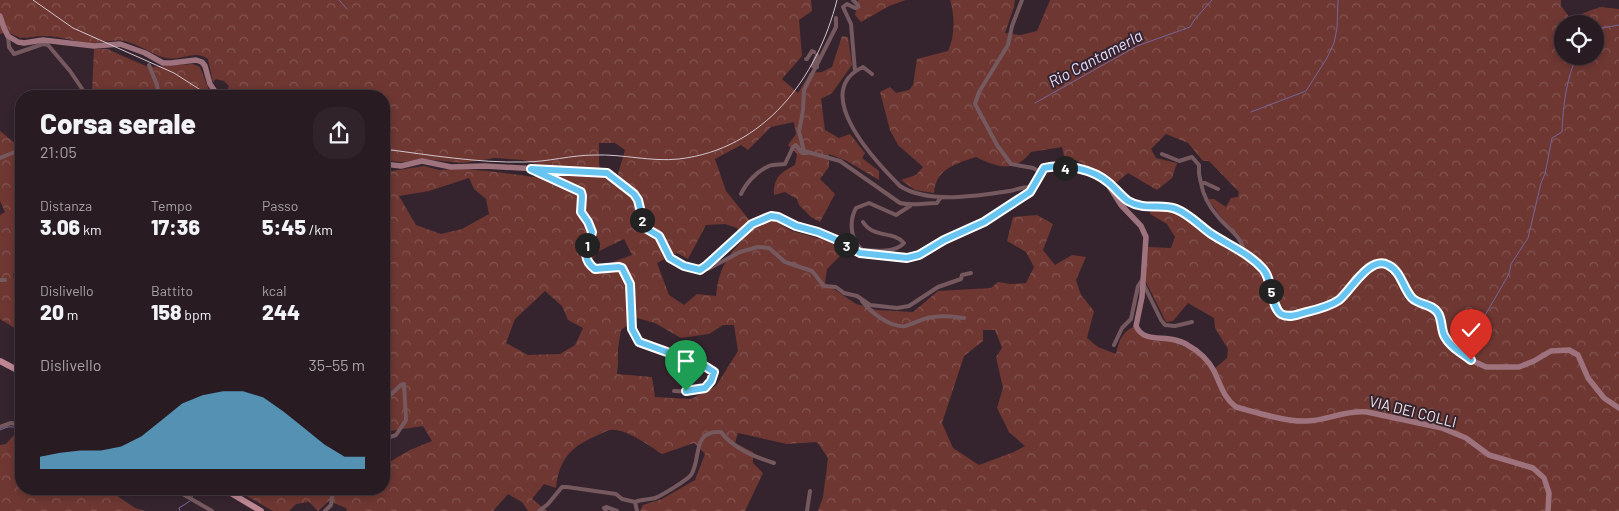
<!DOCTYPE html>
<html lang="it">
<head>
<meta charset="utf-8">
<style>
	:root { --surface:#281b22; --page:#30242a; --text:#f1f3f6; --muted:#a5a1a5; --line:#443940; --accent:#68c4f0 }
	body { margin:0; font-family:Barlow,sans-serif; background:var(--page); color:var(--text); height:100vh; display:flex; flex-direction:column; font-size:19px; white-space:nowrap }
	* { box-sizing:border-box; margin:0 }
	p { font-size:16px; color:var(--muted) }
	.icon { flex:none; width:28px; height:28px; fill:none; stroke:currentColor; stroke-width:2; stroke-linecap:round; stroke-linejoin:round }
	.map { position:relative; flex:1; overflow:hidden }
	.sheet { position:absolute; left:15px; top:90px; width:375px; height:405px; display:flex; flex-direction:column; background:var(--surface); border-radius:20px; box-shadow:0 2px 8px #0003,0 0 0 1px var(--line) }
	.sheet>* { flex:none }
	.tools { position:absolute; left:1554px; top:15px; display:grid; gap:10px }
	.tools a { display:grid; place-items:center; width:50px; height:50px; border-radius:50%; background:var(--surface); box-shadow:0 2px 8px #0003,0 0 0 1px var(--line); font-size:25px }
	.pin { position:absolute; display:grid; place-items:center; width:42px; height:42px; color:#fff; margin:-51px -21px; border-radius:50% 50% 50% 0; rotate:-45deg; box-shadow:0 0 5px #0007 }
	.pin .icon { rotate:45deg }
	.km { position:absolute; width:25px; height:25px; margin:-12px; border-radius:50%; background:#222; color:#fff; font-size:14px; line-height:25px; text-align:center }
	.round { display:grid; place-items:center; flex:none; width:52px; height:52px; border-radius:20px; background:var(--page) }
	.summary { display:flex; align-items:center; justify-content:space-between; height:85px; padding:0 25px }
	h1 { font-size:28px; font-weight:800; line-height:38px }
	.figures { display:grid; grid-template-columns:repeat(3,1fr); gap:8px; height:85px; padding:5px 25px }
	.figures div { display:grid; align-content:center }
	.figures b { font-size:21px; font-weight:800 }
	.figures small { font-size:14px; font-weight:400 }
	.figures p { font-size:14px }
	.chart { height:140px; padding:10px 25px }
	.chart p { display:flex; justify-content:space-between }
	.chart svg { width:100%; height:90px; margin-top:5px; fill:var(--accent); opacity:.7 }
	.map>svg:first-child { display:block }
	.forest { fill:url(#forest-crowns); fill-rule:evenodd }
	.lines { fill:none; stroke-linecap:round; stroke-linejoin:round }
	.stream { stroke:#76669b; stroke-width:1 }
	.street { stroke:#75595f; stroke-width:4 }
	.secondary { stroke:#9f737d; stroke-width:5.5 }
	.primary { stroke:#bf8794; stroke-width:6 }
	.tram { stroke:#d1c5cc; stroke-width:1 }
	.route-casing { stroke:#fff; stroke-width:10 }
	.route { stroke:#68c4f0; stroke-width:6 }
	.labels { text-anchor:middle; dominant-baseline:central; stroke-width:4; stroke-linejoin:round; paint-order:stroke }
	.street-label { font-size:15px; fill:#eee2e9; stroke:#35242e }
	.water-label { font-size:16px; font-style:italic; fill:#e7deff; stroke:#35242e }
</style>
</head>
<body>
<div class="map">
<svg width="1619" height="511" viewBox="0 0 1619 511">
	<defs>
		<pattern id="forest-crowns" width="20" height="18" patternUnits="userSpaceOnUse" patternTransform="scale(1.25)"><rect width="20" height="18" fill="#6e3732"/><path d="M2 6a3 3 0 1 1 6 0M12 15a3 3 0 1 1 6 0" fill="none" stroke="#835450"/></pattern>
	</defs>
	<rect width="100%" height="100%" fill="#35242e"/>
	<path class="forest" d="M0,0H811L812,11L799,20L802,56L782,79L798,93L810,73L822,72L832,67L842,36L848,37L852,65L832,93L821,99L825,130L839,138L850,134L865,153L862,158L879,171V180L847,161L829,154V167L820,179L835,194L820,222L811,217L799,205L797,199L785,192L774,195C773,178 781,172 795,165L797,154L788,145L796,134L794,122L771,127L748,150L741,145L715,159L726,191L755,227L774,220L792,231L825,240L846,250L827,269L825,283L856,304L877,310L913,312L938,291L991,288L998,282L1011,284L1026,283L1034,267L1026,252L1007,241L1013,217L1037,215L1053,224L1043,250L1055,265L1072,255L1086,257L1076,280L1081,295L1094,311L1087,338L1098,347L1116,354C1119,341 1122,331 1136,326L1141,334L1174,341L1203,357L1229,404L1296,422L1356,412L1442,429L1465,439L1489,456L1532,470L1543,479L1548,493L1547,511H818L823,497L828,458L817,442L787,444L738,433L735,443L753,452V463L763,473L745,511H640L643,505L662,499L695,480L705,454L694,443L662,454C649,446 626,428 610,430C606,431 600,434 596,436C570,447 559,460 556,488L544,484L532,499L547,511H528L522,502L508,494L493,511H347L346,508L329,501L318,511L309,502L296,504L289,511H273L234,489H384V465L410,450L432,441L423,426L384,432V169L392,171L424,166L439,170L463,169L488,171L534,177L546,167L524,160L495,158L463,163L422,159L401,162L384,160V96L287,95L224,96L229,86L224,81L216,79L213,82L208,59C195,49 182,61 167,58C154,56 142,46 128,42C116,38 103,43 90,43C75,42 60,36 45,36C28,36 24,42 8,32L0,34V36ZM599,143H615L625,150L615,184L601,176L599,163ZM469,178L474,189L486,199L489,214L462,229L441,234L416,225L399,196L429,191ZM725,224L737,228L742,241C725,258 718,273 716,296L697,294L684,305L669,295L657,263L677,253L688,259L706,225ZM624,239L632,255L599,267L591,262L597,252ZM545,291L562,306L568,320L583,328L575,345L560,354L528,355L506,343L515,319ZM637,318L655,323L681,338L709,334L723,325H734L738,351L716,386L691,399L655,397L652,377L617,374L618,364V348L621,330ZM983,330H995L1002,348L996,357L1003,388L997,408L1009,432L1025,446L1014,452L979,465L953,448L942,423L964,356L983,341Z
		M858,0H906L889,6L861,22L855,15Z
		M950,0H1015L1014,7L1005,33L1021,35L1037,31L1050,0H1561V6L1570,18L1600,7L1619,9V406C1599,395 1588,375 1579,355L1560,348L1519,365L1486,366L1472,359L1451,343L1445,334L1440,314L1412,297L1399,273L1375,263L1338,300L1326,307L1288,316L1280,311L1268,276L1245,253V250L1208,199H1214L1226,207L1231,198L1238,197L1239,192L1209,161H1203L1188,143L1166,134L1151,149L1156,158L1177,163L1172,178L1157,190L1128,173L1116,183L1076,160H1065L1062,147L1031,152C1014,174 997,167 976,157C956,164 936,168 934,193L915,190L901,180L916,175L923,167L898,145L890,130L880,92L890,87L896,93L909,90L913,85L917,59L948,51C955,36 955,16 950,0ZM1562,24H1595V56H1562Z
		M94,49H107L148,67L193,64L200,67L210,93L215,96H94L92,93Z
		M0,131L21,148V273H13L16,291L21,292V332L0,319V215L5,212L0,201Z
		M1150,210H1167L1177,212L1257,266L1262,272L1281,315L1288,318L1327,309L1340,302L1371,268L1376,265L1387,266L1396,275L1410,299L1432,310L1438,315L1442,335L1485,369L1519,368L1551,352L1568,351L1577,356L1587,378L1619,409V511H1549L1550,493L1533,467L1490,454L1466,437L1367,410L1296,420L1236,406L1231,402L1214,369L1227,358L1228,349L1215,328L1214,318L1188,303L1173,321L1166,322L1145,280L1148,247L1171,248L1175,237L1167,224L1150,214Z
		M14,435L21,437V489H112L110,491L135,508L145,511H0V445L6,444Z"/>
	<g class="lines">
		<path class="stream" d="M339,0L347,9
			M1595,33L1602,28L1619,25
			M1035,103L1137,46L1190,27L1195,19L1212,0
			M1251,112L1306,91L1327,58L1334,43L1337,28L1338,0
			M1455,336L1480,324L1509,274L1511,264L1528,238L1541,183L1545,174L1552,138L1562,132C1563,107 1566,79 1577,56
			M0,430C9,426 13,425 21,431
			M191,489L194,491L192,497
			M180,511L179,508L190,501"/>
		<path class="street" d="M853,0L858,5V7L855,8L847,4L843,7L851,24L855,71
			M1022,0L1012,26L1008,45L979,92L975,104L997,145L1011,164L1033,168L1041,172
			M836,18V27L804,90L803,110L799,132L804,151L840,161L900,203C912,206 924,203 937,203L941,197
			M8,36L9,47L14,54L43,44L48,45L70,71L87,96
			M806,59H807L812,51L814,52
			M149,65L157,85L159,96
			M817,67L813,66L817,55
			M872,74L863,67C809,92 876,162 900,186C927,204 978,196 1010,191C1017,190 1025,185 1032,188
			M1162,154L1179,161L1192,157L1199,165V174L1201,183
			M0,158L15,152L21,144
			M535,170L581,192V212L588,222L593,232C589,247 579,256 595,269L619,267L622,268L630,284L633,329L639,342L703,365L715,372C708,393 693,392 674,391
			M1218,189L1205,183H1201C1203,196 1211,209 1219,218C1228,229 1243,237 1244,253
			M741,194C746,183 757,171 769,166C774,164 780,165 785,164L793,147L796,145L802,153H807
			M863,222C874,239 892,230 904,243C896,253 875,251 863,250
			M865,254C863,249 859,248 857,244C850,233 850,219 856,208L869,203L896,215L910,206
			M704,268L708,269L740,252L758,247L769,248L785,262L812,271L824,286L836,287L844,293L857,296L870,305L897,308L909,306L938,287L961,279L962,275L971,273
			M0,280H5
			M1143,283L1161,320L1165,325L1175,326L1192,322
			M862,301C870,312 891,328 905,326C912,324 918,321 924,319C937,315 951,316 964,318
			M1114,345L1122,328L1131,319L1138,286L1142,280
			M384,401L401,385L404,384L406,420L396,435L384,439
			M0,427L11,423L21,425
			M174,489L212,511
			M635,502C642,499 648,500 655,498C661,496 687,480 691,475C702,458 691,430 721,432C733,448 754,457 774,463
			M325,511L331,505L333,489
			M539,511L548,504L562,487H567L616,494L622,499L635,502L637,511
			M606,511L604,508L606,507L617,511
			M807,511L810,491"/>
		<path class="secondary" d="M0,16L4,28L8,36L18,42L24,43L43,40L94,46L120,44L145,53L163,63H171L196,60L202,62L205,66L210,84L218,96
			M384,164L401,166L422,161L451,167L485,166L607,173L635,194L638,200L644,225L647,229L659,236L670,258L684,266L700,270L707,265L752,224L761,219L771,216L778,217L796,226L818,232L837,240L860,253L907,257L919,255L944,240L984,222L1030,192L1044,169L1074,168L1090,172L1108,182L1127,200L1142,206L1171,207L1183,212L1211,233L1244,253L1265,271L1275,305L1281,314L1291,316L1296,315C1309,311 1325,309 1337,301C1354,290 1361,267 1382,263L1394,269L1412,297L1436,310L1439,313L1443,334L1450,344L1471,360L1486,367H1519L1534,361L1551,351L1569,350L1578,355L1588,378L1604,398L1619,408
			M1109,186L1121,205L1141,226L1146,237L1142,297L1136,326C1143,342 1161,336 1175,340C1179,341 1185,343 1189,346C1199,351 1209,361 1214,371C1221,385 1223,397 1236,407C1255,412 1286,422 1305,421C1327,421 1344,410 1367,412L1442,428L1466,438L1489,455L1533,468L1544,478L1549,493L1548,511"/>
		<path class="primary" d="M0,361L21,372
			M224,489L261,511"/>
		<path class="tram" d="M33,0L73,28L174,73L210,96
			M384,149C430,155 477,163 524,162C548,162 571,155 595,155C623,154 651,162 679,159C764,149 817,79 837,0"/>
	</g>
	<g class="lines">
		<g class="route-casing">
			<path id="route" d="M686,391L705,388L711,381L714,372L703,365L639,342L632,329L630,284L622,268L619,267L595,269C579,257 589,246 592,232L588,222L581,212L582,196L581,192L531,169L607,173L634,194L638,200L644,225L647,229L659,236L670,258L684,266L700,270L707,265L752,224L771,216L778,217L796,226L818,232L837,240L860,253L907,258L919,255L944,240L984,222L1030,192L1044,168C1064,163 1093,169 1109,183C1115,188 1121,196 1128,201C1145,211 1161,203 1176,209C1189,214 1199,225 1210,233C1228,245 1249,253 1263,269C1273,280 1270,306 1281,314C1288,318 1297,315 1303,313C1315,310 1329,307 1339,300C1351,290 1370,255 1388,265C1401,271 1403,288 1412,298C1419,305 1433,304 1438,313C1442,319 1441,328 1444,335C1449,346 1462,353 1471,360"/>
		</g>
		<use href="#route" class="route"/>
	</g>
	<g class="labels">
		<g class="street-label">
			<text transform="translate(1413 411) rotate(14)">VIA DEI COLLI</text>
		</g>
		<g class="water-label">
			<text transform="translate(1095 58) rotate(-28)">Rio Cantamerla</text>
		</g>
	</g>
</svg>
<div class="tools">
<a><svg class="icon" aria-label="locate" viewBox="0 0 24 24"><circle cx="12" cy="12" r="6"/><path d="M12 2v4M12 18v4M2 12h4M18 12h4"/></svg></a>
</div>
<div class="pin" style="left:686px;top:391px;background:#1e9e55"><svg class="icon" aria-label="arrive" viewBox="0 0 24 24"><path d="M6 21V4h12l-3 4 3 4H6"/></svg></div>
<div class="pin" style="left:1471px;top:360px;background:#d93025"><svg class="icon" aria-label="check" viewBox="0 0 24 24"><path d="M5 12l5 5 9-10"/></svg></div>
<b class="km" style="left:587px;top:245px">1</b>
<b class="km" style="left:642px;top:220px">2</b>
<b class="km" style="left:846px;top:245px">3</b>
<b class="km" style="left:1065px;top:168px">4</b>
<b class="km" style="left:1271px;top:291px">5</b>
<section class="sheet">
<div class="summary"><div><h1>Corsa serale</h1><p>21:05</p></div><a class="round"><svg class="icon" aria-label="share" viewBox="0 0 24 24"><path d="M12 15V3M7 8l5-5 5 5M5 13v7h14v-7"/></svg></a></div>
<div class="figures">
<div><p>Distanza</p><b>3.06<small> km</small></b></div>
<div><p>Tempo</p><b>17:36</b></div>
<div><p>Passo</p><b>5:45<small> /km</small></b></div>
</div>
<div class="figures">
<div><p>Dislivello</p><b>20<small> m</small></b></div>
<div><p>Battito</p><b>158<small> bpm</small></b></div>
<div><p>kcal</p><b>244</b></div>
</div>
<div class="chart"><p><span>Dislivello</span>35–55 m</p>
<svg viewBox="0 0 160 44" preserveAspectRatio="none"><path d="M0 44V38L10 36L20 35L30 35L40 33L50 28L60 20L70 12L80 8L90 6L100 6L110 9L120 16L130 24L140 32L150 38L160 38V44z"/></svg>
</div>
</section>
</div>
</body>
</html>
